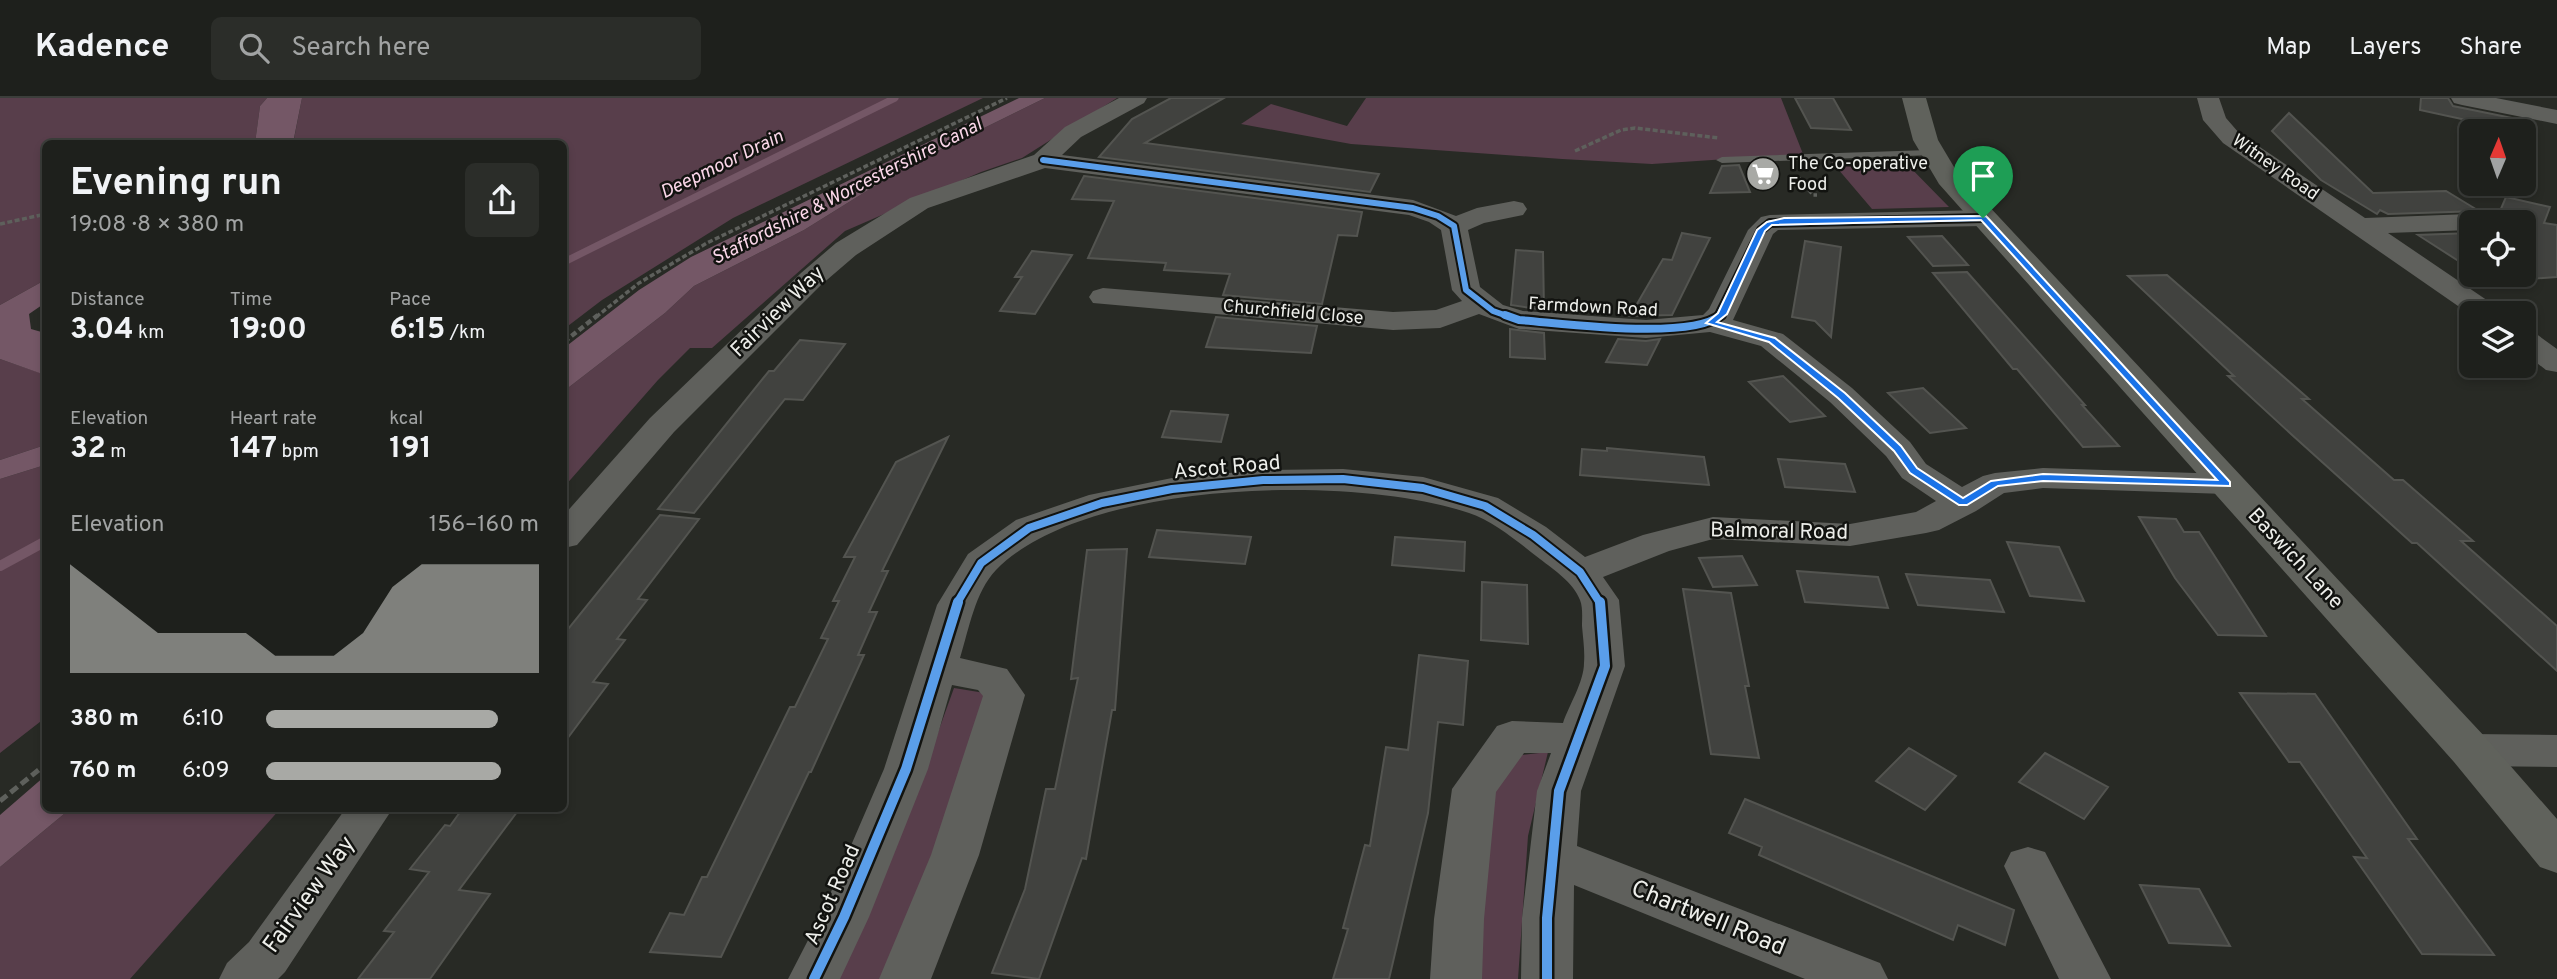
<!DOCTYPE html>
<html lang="en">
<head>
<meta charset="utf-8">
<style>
	:root { --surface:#1e201c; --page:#2b2d29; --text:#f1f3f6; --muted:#a1a3a3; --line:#3c3e3b; --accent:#a8a9a5 }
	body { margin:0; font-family:Overpass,sans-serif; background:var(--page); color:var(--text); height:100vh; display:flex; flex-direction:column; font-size:26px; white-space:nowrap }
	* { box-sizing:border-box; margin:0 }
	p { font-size:23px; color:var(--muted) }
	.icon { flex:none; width:38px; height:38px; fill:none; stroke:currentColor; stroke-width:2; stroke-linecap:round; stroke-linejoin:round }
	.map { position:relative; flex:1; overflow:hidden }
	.details { position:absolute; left:42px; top:42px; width:525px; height:672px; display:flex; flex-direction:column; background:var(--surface); border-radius:10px; box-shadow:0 4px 10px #0003,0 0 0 2px var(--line) }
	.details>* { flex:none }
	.needle { width:46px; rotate:2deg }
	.fabs { position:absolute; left:2459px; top:21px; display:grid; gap:14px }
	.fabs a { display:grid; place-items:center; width:77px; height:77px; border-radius:10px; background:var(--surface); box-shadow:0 4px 10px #0003,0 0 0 2px var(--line); font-size:35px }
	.pin { position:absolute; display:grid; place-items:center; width:60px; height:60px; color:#fff; margin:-72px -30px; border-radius:50% 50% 50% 0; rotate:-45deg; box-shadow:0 0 7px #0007 }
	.pin .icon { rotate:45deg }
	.round { display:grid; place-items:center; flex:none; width:74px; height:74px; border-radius:10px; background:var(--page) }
	.headline { display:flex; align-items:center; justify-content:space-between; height:119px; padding:0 28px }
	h1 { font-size:38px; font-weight:700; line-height:52px }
	.metrics { display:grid; grid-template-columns:repeat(3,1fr); gap:10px; height:119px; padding:7px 28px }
	.metrics div { display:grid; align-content:center }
	.metrics b { font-size:30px; font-weight:700 }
	.metrics small { font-size:19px; font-weight:400 }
	.metrics p { font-size:19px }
	.chart { height:196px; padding:14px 28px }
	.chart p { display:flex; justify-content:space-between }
	.chart svg { width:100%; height:126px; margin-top:7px; fill:var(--accent); opacity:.7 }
	ul { padding:0 28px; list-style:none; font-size:23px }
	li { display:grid; grid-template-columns:112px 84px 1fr; align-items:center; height:52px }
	li i { height:18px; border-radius:9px; background:var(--accent) }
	header { display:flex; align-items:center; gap:42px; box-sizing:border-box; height:98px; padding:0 35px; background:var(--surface); border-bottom:2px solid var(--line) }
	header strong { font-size:33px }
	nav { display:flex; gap:38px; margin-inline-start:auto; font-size:24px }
	.search { width:490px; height:63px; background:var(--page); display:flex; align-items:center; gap:18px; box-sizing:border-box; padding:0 24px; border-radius:10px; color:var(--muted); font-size:26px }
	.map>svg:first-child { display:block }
	.green { fill:#583e4b }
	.water { fill:#745766 }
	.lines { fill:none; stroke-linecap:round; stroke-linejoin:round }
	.stream-far1 { stroke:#745766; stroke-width:7 }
	.stream { stroke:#745766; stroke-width:10 }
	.building { fill:#41423f; stroke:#535450; stroke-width:2 }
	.path-far2 { stroke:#5e605c; stroke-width:3.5; stroke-dasharray:5 2.5; stroke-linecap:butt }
	.path-far1 { stroke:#5e605c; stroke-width:4.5; stroke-dasharray:6 3.5; stroke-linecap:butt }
	.path { stroke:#5e605c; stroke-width:5; stroke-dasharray:9 4.5; stroke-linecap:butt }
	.lane { fill:#5f605c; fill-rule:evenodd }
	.street { fill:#5f605c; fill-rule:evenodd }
	.secondary { fill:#60625c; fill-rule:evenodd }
	.cycleway-far2-casing { stroke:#121310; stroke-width:10 }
	.cycleway-far1-casing { stroke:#121310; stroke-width:12 }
	.cycleway-casing { stroke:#121310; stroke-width:15 }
	.cycleway-far2 { stroke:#5a9eea; stroke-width:6 }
	.cycleway-far1 { stroke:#5a9eea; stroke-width:8 }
	.cycleway { stroke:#5a9eea; stroke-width:10 }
	.route { fill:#1a73e8; stroke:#fff; stroke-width:2; fill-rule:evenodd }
	.labels { text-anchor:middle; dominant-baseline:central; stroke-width:5; stroke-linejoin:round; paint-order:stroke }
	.far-poi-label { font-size:18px; fill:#edeeea; stroke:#121310; text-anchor:start }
	.far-street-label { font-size:18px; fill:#edeeea; stroke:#121310 }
	.far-water-label { font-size:19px; font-style:italic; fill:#fbd7e9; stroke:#121310 }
	.street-label { font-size:21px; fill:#edeeea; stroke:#121310 }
	.near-street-label { font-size:24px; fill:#edeeea; stroke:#121310 }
</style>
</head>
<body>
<header>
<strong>Kadence</strong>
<div class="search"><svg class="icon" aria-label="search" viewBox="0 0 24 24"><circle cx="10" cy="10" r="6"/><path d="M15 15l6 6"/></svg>Search here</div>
<nav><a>Map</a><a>Layers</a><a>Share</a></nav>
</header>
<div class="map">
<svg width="2557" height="881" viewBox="0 0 2557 881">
	<rect width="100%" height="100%" fill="#282a25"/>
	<path class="green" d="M0,0H267L260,8L255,45L46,46L45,182L0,207Z
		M302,0H983L733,120L602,202L564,231V46H293Z
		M1045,0H1117L1022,60L981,74L845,133L712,250H690L658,282L564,389V293L665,215L694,188L804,132L907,68Z
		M1366,0H1781L1803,56L1652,66L1562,61L1351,46L1241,26L1271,6L1347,28Z
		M1904,63L1949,109L1872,111L1832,64Z
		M0,261L46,277L45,347L0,362Z
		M45,367V620L0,655V381Z
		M954,590L991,596L886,881H837L919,687Z
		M1548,654L1528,738L1518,881H1471L1485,710L1513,658Z
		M70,711H280L130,881H0V769Z"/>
	<path class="water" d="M267,0H302L293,45H255L260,8Z
		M1019,0H1045L907,68L804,132L694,188L665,215L564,293V250L639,192L691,159Z
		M45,182V205L29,216L31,231L45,235V277L0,261V207Z
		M45,347V367L0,381V362Z
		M45,678L46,710L70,711L0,769V717Z"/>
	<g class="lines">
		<path class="stream-far1" d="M564,164L895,0"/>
		<path class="stream" d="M0,468L46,443"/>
	</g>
	<path class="building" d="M1171,0H1224L1145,45L1379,76L1370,94L1099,59L1132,21Z
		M1795,0H1833L1851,32L1811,30Z
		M2421,0H2448L2453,8L2512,20L2508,31L2420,12Z
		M2289,15L2373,95L2446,93L2479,113L2388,116L2380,112L2377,116L2321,82L2272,33Z
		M1739,67L1750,94L1710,95L1722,68Z
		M1084,78L1362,114L1357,138L1338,137L1322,206L1223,197L1230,176L1164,172L1166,165L1088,160L1114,103L1072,101Z
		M2506,99L2550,109L2544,125L2557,127V179L2490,184L2480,177H2524V124H2510L2506,116L2500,113Z
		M1682,135L1710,140L1672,217L1630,218L1663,161L1672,162Z
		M2471,135V171L2418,137Z
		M1942,138L1968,167L1933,168L1908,139Z
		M1805,143L1841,149L1831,239L1815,223L1792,219Z
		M1516,152L1543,154L1544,212L1511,207Z
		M1032,153L1072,157L1035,216L1000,213L1022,179H1015Z
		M1967,174L2085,307H2082L2119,348L2083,349L2017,271H2013L1933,175Z
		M2167,177L2309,301H2302L2394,382H2403L2473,443H2461L2557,528V573L2417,445H2412L2291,336L2228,278H2234L2128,178Z
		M1216,219L1317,228L1311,255L1206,249Z
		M1510,231L1544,235L1545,261L1510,259Z
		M1618,241L1646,243L1660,241L1647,267L1606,264Z
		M800,242L845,246L803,302L785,301L694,415L658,411L769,273H774Z
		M1783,278L1825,318L1790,324L1749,284Z
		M1923,290L1966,330L1930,335L1888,295Z
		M1171,313L1228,317L1221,344L1162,339Z
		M948,339L882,473H888L869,514H877L858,557H864L811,674H809L721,859L650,854L670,815L684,817L702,779H707L790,609H795L828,541L821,540L839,503H833L855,459H844L896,364Z
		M1607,350L1704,359L1709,387L1580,377L1582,351L1607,353Z
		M1778,361L1845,366L1855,394L1785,389Z
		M660,417L699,421L638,501L647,502L617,541L625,542L593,584L608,586L564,645V536Z
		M2139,419L2176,421L2184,434H2199L2266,538L2218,537L2175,480Z
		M1157,432L1251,439L1245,466L1149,459Z
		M1395,439L1465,444L1464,473L1392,467Z
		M2007,444L2059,449L2084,503L2030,498Z
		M1127,451L1115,612H1112L1086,761L1082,760L1039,881L992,875L1025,791L1046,691H1055L1078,580L1071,581L1087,452Z
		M1742,458L1757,487L1713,489L1699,460Z
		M1797,473L1878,479L1888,510L1805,504Z
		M1906,476L1990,482L2004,514L1918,507Z
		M1482,484L1527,487L1528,546L1481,542Z
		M1683,491L1731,495L1749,588H1745L1759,660L1711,656Z
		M1419,557L1468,563L1463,627L1438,624L1428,715L1389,881H1333L1348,831L1343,830L1365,747L1370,748L1386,649L1408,652Z
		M2240,595L2315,596L2417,741H2408L2494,857L2422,856L2354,759L2367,760L2300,664H2289Z
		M1909,650L1956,678L1925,712L1876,683Z
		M2045,655L2108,689L2084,721L2019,684Z
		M1745,701L2014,812L2005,847L1958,827L1953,842L1759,757L1762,749L1729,735Z
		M463,710H520L459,792L490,796L430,881H358L394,834L384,833L429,774L410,771L445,727L450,728Z
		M2140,787L2199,791L2230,848L2169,845Z"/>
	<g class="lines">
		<path class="path-far2" d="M1575,53L1621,32L1635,30L1719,40
			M1799,80L1813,97H1817
			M0,126L46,116
			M596,219L639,185L707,145L1007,0"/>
		<path class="path-far1" d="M564,244L598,217"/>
		<path class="path" d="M0,703L46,666"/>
		<path class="lane" d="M1929,52L1935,55L1933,57L1722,65L1716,62L1722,59Z"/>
		<path class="street" d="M1119,0H1147L1144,5L1081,39L1062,57L1413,102L1456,118L1477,110L1514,103L1523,105L1527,111L1523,117L1484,125L1468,132L1480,189L1503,207L1523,213L1646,222L1703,217L1709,211L1748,132L1761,119L1770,117L1983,112L1992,114L1996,120L1992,126L1983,128L1778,132L1773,136L1733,222L1783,236L1852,290L1910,344L1926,366L1962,389L1983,378L1995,375L2043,370L2226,376L2238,379L2243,386L2238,393L2226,396L2043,390L2004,395L1976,413L1939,432L1926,435L1850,448L1713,441L1669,453L1603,479L1619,502L1625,568L1581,693L1577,748L1880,865L1888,881H1805L1574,787L1573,881H1521L1522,820L1537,693L1551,655H1524L1496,694L1484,821L1482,881H1430L1434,821L1452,691L1497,628L1512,623L1563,625C1569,607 1584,584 1584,565C1585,553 1583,540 1582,528C1582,521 1583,509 1580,502C1573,484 1554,472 1540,461C1519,445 1494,423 1469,415C1355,376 1085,381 996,472C975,494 969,531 960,560L1007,571L1025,597L979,757L931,881H879L931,757L983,598L978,592L952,587L928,671L869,819L840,881H788L821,817L884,671L937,507L968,456L1016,422L1089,397L1172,380L1263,372L1343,371L1423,379L1498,400L1546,429L1585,459L1643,437L1713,419L1850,426L1916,414L1936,403L1902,380L1886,358L1830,304L1761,248L1710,234L1646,240L1519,231L1479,216L1440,230L1393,232L1093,205L1089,199L1093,193L1103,190L1393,214L1436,212L1462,203L1452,192L1441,132L1429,124L1409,117L1045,70L928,110L856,157L821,187L674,334L577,447L564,450V417L650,320L801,175L836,145L910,100L1034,57L1065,29Z
			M2197,0H2219L2226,20L2239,35L2365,120L2495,115L2504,117L2507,124H2471V132L2388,135L2497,209L2502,215H2471V217L2223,45L2203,22Z
			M2451,0H2496L2557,12V26L2462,7L2454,5Z
			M2524,232L2535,235L2557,251V274L2546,272L2524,255Z
			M2470,636L2557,637V669L2470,668L2455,664L2448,652L2455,640Z
			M346,710H393L285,874L278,881H219L227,865L249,844Z
			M2028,749L2045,754L2111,881H2059L2004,768L2011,754Z"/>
		<path class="secondary" d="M1902,0H1926L1938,42L1957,74L2486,640L2557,721V775L2540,769L2454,664L1939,86L1913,42Z"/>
		<g class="cycleway-far2-casing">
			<path id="cycleway-far2" d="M1043,62L1413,110L1438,118L1454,128L1466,192L1493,213L1510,219
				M1718,219L1761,132L1770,125L1983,120"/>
		</g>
		<g class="cycleway-far1-casing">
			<path id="cycleway-far1" d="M1505,217L1519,222C1562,225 1690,243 1721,217
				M957,505L981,465L1029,430L1102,405L1172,391L1263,382L1343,381L1423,390L1485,408L1533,437L1580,474L1600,505"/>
		</g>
		<g class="cycleway-casing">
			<path id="cycleway" d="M814,881L844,819L906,671L958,504
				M1547,881V820L1559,693L1605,568L1600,504"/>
		</g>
		<use href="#cycleway-far2" class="cycleway-far2"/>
		<use href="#cycleway-far1" class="cycleway-far1"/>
		<use href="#cycleway" class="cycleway"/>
	</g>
	<path class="route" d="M1986,118L2230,384V388L2043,383L1998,388L1967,407H1959L1910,375L1894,353L1838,300L1769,244L1706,225L1718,215L1757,132L1767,124L1784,120ZM1981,122L2217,382L2043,376L1991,383L1963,400L1917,370L1901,348L1845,295L1775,240L1717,224L1727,216L1765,133L1772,127Z"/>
	<defs>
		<g id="supermarket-disc" transform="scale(1.75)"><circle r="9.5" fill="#a8a9a5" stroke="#121310"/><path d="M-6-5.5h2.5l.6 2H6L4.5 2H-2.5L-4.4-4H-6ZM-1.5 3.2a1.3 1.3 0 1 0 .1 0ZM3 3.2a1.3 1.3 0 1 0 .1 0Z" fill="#fff"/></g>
	</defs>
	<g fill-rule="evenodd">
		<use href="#supermarket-disc" x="1763" y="76"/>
	</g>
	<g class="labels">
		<g class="far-poi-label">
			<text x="1788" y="66">The Co-operative<tspan x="1788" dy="21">Food</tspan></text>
		</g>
		<g class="far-street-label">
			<text transform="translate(2275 70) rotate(35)">Witney Road</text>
			<text transform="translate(1593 210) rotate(3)">Farmdown Road</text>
			<text transform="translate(1293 215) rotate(5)">Churchfield Close</text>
		</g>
		<g class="far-water-label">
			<text transform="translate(722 67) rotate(-26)">Deepmoor Drain</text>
			<text transform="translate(847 94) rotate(-27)">Staffordshire &amp; Worcestershire Canal</text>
		</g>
		<g class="street-label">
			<text transform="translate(778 214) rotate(-44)">Fairview Way</text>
			<text transform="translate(1227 370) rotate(-5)">Ascot Road</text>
			<text transform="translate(1779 434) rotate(1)">Balmoral Road</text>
			<text transform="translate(2295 461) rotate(47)">Baswich Lane</text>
			<text transform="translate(833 797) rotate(-66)">Ascot Road</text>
		</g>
		<g class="near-street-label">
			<text transform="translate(310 797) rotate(-54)">Fairview Way</text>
			<text transform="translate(1708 821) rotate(22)">Chartwell Road</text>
		</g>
	</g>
</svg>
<div class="fabs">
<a><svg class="needle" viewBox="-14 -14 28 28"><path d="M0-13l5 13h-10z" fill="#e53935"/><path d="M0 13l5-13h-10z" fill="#a1a3a3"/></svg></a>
<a><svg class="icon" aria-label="locate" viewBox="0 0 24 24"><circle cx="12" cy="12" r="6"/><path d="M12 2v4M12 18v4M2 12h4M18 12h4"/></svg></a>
<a><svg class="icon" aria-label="layers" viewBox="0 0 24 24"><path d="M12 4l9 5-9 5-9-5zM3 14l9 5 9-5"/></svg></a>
</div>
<div class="pin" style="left:1983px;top:120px;background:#1e9e55"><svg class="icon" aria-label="arrive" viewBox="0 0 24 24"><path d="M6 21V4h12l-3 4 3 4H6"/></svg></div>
<section class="details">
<div class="headline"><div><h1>Evening run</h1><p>19:08 · 8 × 380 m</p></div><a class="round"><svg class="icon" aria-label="share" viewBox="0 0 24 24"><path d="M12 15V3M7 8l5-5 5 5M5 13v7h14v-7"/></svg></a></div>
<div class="metrics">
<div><p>Distance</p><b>3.04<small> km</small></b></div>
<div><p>Time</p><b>19:00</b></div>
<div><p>Pace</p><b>6:15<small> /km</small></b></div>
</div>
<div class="metrics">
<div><p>Elevation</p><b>32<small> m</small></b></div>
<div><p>Heart rate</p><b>147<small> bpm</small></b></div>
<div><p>kcal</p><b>191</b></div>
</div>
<div class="chart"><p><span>Elevation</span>156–160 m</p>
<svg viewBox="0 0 160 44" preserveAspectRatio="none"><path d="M0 44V6L10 14L20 22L30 30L40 30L50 30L60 30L70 38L80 38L90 38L100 30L110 14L120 6L130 6L140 6L150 6L160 6V44z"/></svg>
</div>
<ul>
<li><b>380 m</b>6:10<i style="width:85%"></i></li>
<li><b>760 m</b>6:09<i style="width:86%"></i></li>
</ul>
</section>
</div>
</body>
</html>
